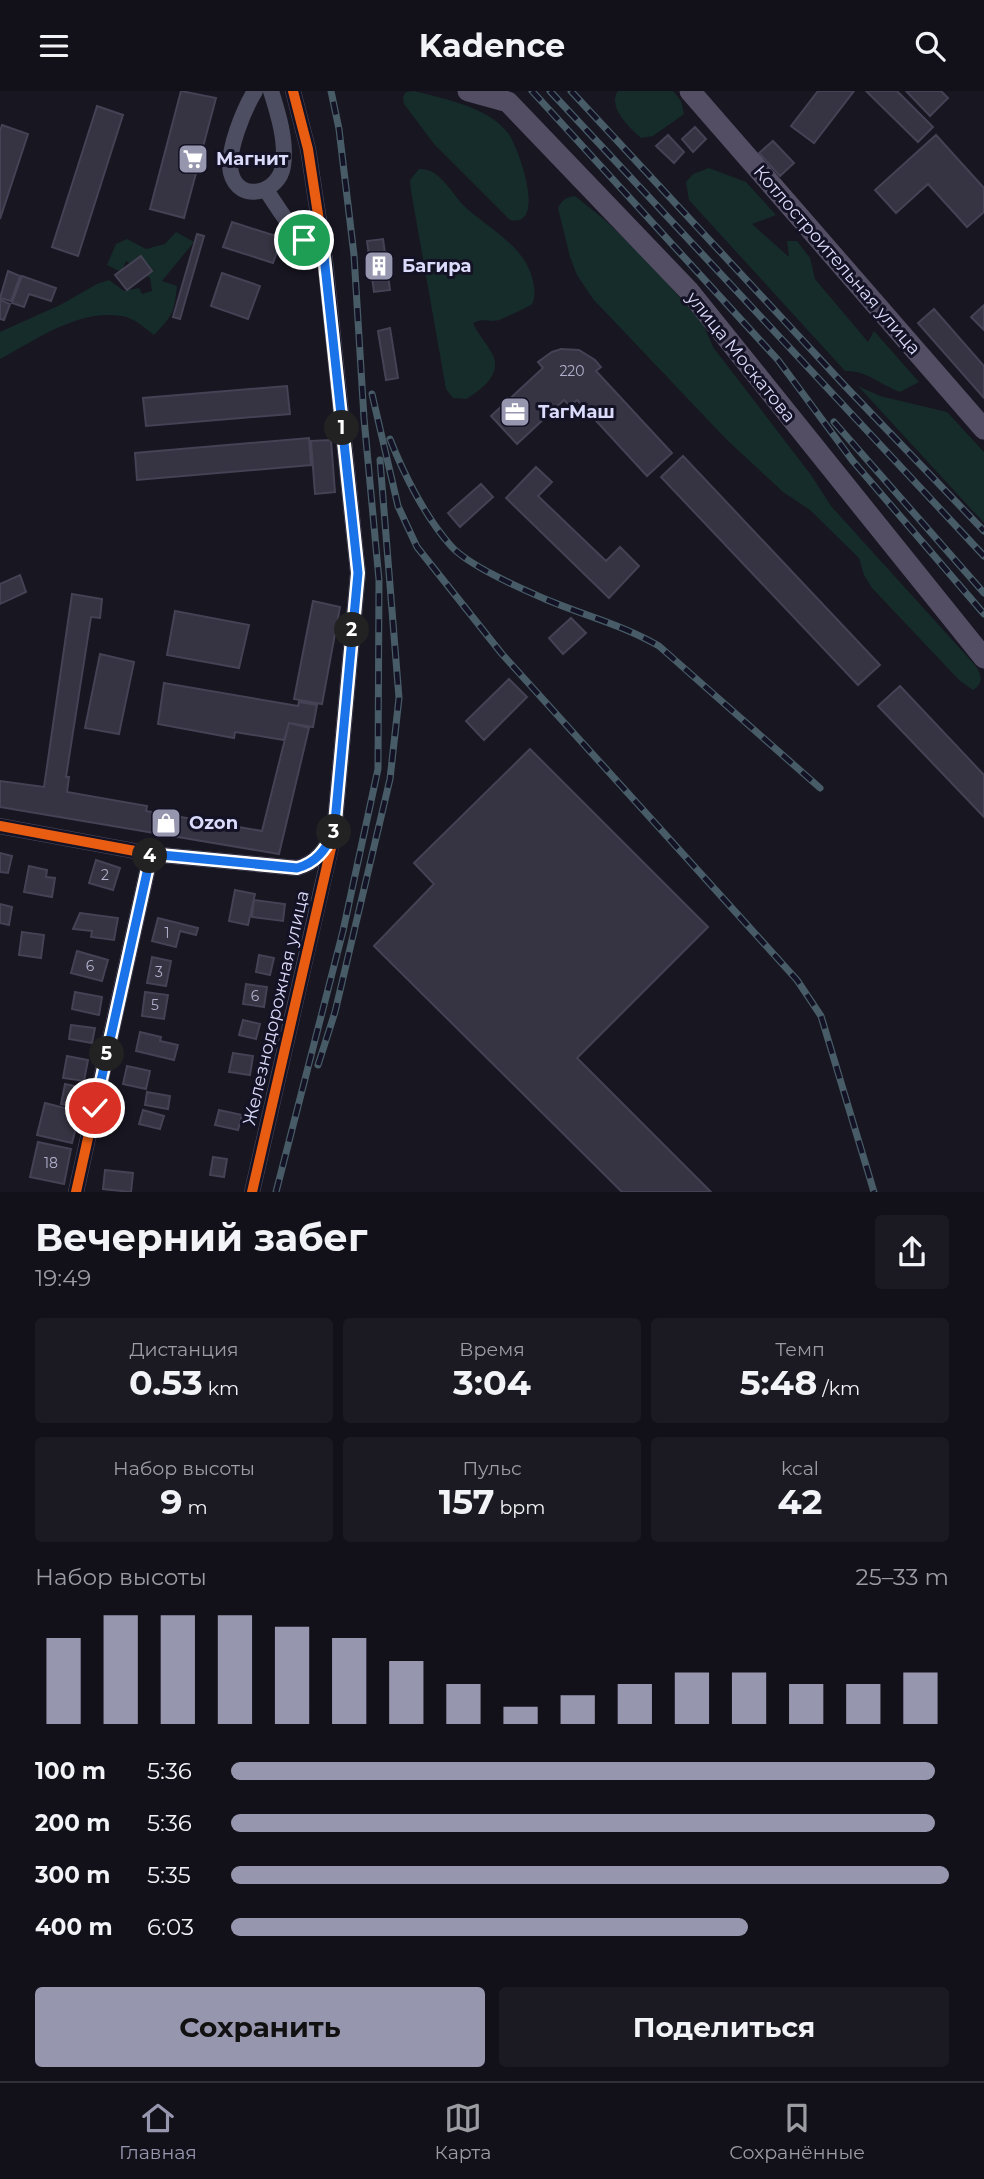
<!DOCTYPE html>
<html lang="ru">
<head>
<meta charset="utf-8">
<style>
	:root { --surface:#121019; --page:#1b1922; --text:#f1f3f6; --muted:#9c9da2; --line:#313038; --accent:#9796af }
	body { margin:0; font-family:Montserrat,sans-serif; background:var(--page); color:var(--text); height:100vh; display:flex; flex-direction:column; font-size:26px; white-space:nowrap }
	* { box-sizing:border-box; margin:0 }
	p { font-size:23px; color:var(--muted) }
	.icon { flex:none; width:38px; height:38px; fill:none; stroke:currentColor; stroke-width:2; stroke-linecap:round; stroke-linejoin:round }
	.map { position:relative; height:1101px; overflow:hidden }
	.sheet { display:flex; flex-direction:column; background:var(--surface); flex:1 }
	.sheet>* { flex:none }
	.pin { position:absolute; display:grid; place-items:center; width:60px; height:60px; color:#fff; margin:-30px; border:4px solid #fff; border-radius:50%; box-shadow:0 2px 7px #0007 }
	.km { position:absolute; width:35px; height:35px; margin:-18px; border-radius:50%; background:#222; color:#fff; font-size:19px; line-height:35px; text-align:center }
	.round { display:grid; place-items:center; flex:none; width:74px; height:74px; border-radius:7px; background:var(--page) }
	.head { display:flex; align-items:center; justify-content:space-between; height:119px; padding:0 35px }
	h1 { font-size:38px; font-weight:700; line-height:52px }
	.stats { display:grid; grid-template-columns:repeat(3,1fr); gap:10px; height:119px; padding:7px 35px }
	.stats div { display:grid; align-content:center; border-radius:7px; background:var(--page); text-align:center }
	.stats b { font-size:35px; font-weight:700 }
	.stats small { font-size:19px; font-weight:400 }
	.stats p { font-size:19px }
	.chart { height:196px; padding:14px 35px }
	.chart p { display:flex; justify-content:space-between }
	.chart svg { width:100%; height:126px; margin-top:7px; stroke:var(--accent); stroke-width:6 }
	.action { display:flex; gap:14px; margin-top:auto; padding:14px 35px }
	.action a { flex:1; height:80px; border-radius:7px; background:var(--accent); color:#111; font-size:28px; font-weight:700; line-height:80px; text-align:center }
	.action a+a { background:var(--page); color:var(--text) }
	ul { padding:0 35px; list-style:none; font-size:23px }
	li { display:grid; grid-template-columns:112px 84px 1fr; align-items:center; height:52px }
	li i { height:18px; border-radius:9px; background:var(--accent) }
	header { display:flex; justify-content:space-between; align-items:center; height:91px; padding:0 35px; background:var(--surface); font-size:32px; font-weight:700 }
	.dock { display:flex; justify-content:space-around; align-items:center; height:98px; border-top:2px solid var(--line); background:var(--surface); font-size:19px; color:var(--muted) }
	.dock a { display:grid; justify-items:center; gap:4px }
	.dock .on { color:var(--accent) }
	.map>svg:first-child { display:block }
	.green { fill:#162c2a }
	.building { fill:#363442; stroke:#444254; stroke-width:2 }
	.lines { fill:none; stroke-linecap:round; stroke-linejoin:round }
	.minor { stroke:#4d4e61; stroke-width:16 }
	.major { stroke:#544e65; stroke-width:21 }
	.rail-casing { stroke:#475c67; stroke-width:7 }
	.rail { stroke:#141225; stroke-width:4.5; stroke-dasharray:13; stroke-linecap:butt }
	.cycleway-casing { stroke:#141225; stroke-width:15 }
	.cycleway { stroke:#e95d12; stroke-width:10 }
	.route-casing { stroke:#fff; stroke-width:14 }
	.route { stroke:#1a73e8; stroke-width:9 }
	.labels { text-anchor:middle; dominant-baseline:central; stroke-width:6; stroke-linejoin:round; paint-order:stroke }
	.number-label { font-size:14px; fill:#b2b1cd }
	.poi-label { font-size:18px; font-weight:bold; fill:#dbdbfb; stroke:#141225; text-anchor:start }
	.street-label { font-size:18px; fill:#dbdbfb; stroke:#141225 }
</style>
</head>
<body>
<header><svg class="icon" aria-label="menu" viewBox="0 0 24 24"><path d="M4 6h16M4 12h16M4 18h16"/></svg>Kadence<svg class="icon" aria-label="search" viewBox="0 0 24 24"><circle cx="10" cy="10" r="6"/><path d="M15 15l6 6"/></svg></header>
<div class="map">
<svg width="984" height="1101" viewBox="0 0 984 1101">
	<rect width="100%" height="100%" fill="#181621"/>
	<path class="green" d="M414,0C444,8 487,15 508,42C518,55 548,137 510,129L434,53L404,13L403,6L406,1Z
		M618,0H673L681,10L684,23L653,45L641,47C629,36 607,16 618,0Z
		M709,77L746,91L776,124L752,133L789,166L787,150H797L810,167L815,188L868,251L874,240L919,291L900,301C881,294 866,279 845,280L689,109L686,91L693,83Z
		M419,78C425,78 429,79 434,82C446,90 454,104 463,114C483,133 512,148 526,172C532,182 538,203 532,213C531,215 502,228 499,229C488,232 486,226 473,232C478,244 491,257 494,267C500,286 479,300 466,308L453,307L446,298L411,100L410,89Z
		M575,105L605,129L648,170L703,233L713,256L811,384L831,415L975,574C982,584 984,592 973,599L960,590L872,497L864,484L859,467L810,419L783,401L727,349L593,208L577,184L570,166L558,117C562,109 566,106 575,105Z
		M176,141L194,151L162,190L177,195C174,222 173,224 154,244C145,237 133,226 121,225C78,218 36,249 0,268V241L62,213L97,193L109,189L124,200L139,197L142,203L152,200L150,187L126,170L121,181L107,174L116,153L127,148L146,158L165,153Z
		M858,295L880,305L947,321L984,361V432Z"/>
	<path class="building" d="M181,0L216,7L184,127L150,118Z
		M818,0H854L814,52L791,35Z
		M866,0H897L933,36L918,51Z
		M906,0H941L948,7L930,25Z
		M97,15L123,24L78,165L52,156Z
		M2,34L28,43L0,128V40Z
		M695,36L706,48L693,61L682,48Z
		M668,44L684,61L674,72L656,55Z
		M936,44L984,97V121L967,136L928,93L896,122L875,99Z
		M773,50L794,72L780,85L759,62Z
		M232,131L282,147L273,172L223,156Z
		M197,143L204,145L180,228L173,226Z
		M383,148L390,199L374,201L367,150Z
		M141,165L152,180L127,199L115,184Z
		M8,180L20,185L11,210L0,207Z
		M222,182L260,195L248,228L211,215Z
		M22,185L56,197L51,210L29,203L24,216L12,212Z
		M0,209L10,213L4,229L0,228Z
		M984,214V239L971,226Z
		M934,218L984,275V307L918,232Z
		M390,237L398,287L386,289L378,240Z
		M561,258L579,259L595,269L601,276L596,280L672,362L647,385L577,309L570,315L564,309L517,353L491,325L543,277L538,271L552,261Z
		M287,295L290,323L146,335L143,307Z
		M309,347L311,374L137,389L135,362Z
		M331,349L335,401L315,403L311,350Z
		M683,365L880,574L858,594L661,386Z
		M536,376L552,391L538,405L606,470L620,456L639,475L609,507L506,407Z
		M481,393L493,406L460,436L448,422Z
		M20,484L26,501L0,513V493Z
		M72,503L102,508L100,527L91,526L66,686H69L67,701L147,715L146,720L262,740L289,632L309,637L279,763L0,716V690L44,696Z
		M313,510L340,516L322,613L294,608Z
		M175,520L249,534L239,577L167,564Z
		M571,527L586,542L563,563L549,547Z
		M100,563L134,571L119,643L85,637Z
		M509,588L527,606L484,649L466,630Z
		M164,592L298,615L299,611L317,614L313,636L289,632L284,649L235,641L234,647L158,633Z
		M900,595L984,684V726L878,615Z
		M530,658L708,836L577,967L711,1101H622L374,855L434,793L414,772Z
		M0,762L12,765L8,782L0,781Z
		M96,769L120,777L113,799L89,792Z
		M29,775L47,779L46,786L55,787L52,806L24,801Z
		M235,799L255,803L248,834L229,830Z
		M254,809L285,813L283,830L252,826Z
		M0,813L12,816L9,834L0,832Z
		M80,822L118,827L114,849L91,846L92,840L73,838Z
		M158,827L198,837L196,844L180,840L176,856L152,850Z
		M22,841L44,844L41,867L19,864Z
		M77,860L108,869L102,890L71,882Z
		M259,864L274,867L270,884L256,881Z
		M152,866L171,870L166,895L147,892Z
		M246,893L267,896L264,916L243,913Z
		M75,901L102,906L99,924L72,918Z
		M145,901L168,904L164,928L142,925Z
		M243,929L260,933L256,948L239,944Z
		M71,934L95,937L92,952L69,948Z
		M140,941L161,946L160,950L178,954L174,969L136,960Z
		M233,962L253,965L250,984L229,981Z
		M67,965L88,969L84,990L63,987Z
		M127,975L150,980L146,998L123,993Z
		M65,993L84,997L80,1017L61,1013Z
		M147,1001L170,1005L168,1018L145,1014Z
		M45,1012L80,1021L72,1052L37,1044Z
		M143,1019L164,1025L160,1038L139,1033Z
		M219,1019L242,1024L238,1039L215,1034Z
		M38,1051L71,1058L64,1093L30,1086Z
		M213,1066L227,1068L224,1086L210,1084Z
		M105,1079L133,1082L131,1101L103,1098Z"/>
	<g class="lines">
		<path class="minor" d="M255,0C244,18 226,61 231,82C239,113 279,102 283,75C287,51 278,22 271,0
			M266,99C282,122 295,150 323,156
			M0,735L151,763L297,777C316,772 325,759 334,742L358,482L325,169L308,58L293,0
			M76,1101L151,763
			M252,1101L332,752"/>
		<path class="major" d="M468,0L508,11L689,200L984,567
			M690,0L984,338"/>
		<g class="rail-casing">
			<path id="rail" d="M532,0L778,269L852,369L984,523
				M550,0L984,465
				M571,0L845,295L984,440
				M372,303L398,415L417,456L502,563L797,889L821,925L874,1101
				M834,331L984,502
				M390,348C404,384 426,427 451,455C469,475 520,497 545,508C583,524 623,534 659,555L820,697
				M318,974L335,921L390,688L399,607L380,369
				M276,1101L343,840L378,678L379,489L364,327L354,164L339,38L331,0"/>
		</g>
		<use href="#rail" class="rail"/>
		<g class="cycleway-casing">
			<path id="cycleway" d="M0,735L151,763L297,777C316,772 325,759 334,742L358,482L325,169L308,58L293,0
				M76,1101L151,763
				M252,1101L332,753"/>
		</g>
		<use href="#cycleway" class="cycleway"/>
	</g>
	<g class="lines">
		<g class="route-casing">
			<path id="route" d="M95,1017L151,763L297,777C316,772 325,759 334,742L358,482L323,156L304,149"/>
		</g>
		<use href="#route" class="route"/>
	</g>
	<defs>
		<g id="supermarket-square" transform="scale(1.575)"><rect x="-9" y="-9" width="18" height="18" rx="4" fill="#9796af" stroke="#141225"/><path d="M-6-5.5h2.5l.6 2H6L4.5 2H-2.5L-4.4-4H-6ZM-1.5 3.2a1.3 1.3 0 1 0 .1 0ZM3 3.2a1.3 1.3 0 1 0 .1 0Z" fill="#fff"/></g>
		<g id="building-square" transform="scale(1.575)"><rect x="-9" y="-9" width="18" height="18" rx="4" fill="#9796af" stroke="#141225"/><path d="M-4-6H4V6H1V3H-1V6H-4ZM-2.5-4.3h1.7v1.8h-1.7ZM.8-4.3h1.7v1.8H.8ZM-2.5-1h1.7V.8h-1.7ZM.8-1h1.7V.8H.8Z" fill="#fff"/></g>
		<g id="office-square" transform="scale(1.575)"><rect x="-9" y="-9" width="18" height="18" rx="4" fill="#9796af" stroke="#141225"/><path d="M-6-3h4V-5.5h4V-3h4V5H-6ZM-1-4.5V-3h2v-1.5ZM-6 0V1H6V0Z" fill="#fff"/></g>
		<g id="shop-square" transform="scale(1.575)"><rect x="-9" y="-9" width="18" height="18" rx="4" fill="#9796af" stroke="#141225"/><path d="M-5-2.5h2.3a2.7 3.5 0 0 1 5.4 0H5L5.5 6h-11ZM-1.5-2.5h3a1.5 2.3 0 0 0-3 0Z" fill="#fff"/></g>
	</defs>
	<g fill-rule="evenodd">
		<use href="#supermarket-square" x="193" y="68"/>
		<use href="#building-square" x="379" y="175"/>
		<use href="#office-square" x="515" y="321"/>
		<use href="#shop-square" x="166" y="732"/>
	</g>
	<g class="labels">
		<g class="number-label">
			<text x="572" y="280">220</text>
			<text x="105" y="784">2</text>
			<text x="167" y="842">1</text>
			<text x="90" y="875">6</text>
			<text x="159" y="881">3</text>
			<text x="255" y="905">6</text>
			<text x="155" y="914">5</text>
			<text x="51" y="1072">18</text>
		</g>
		<g class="poi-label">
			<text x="216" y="68">Магнит</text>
			<text x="402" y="175">Багира</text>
			<text x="538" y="321">ТагМаш</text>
			<text x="189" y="732">Ozon</text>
		</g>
		<g class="street-label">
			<text transform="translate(837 169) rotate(49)">Котлостроительная улица</text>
			<text transform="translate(741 266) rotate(51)">улица Москатова</text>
			<text transform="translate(276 917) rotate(-77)">Железнодорожная улица</text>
		</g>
	</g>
</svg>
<div class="pin" style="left:304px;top:149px;background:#1e9e55"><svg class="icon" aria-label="arrive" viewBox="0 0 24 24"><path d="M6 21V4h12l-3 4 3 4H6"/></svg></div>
<div class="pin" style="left:95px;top:1017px;background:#d93025"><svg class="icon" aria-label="check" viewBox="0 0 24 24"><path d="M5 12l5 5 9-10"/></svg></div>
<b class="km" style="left:342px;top:337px">1</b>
<b class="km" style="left:352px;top:539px">2</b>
<b class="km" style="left:334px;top:741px">3</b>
<b class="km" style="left:150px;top:765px">4</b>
<b class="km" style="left:107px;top:963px">5</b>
</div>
<section class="sheet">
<div class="head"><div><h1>Вечерний забег</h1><p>19:49</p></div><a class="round"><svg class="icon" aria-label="share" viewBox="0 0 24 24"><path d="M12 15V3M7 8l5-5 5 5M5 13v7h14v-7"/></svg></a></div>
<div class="stats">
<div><p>Дистанция</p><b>0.53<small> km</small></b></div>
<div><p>Время</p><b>3:04</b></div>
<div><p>Темп</p><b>5:48<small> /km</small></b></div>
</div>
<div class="stats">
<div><p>Набор высоты</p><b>9<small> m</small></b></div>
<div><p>Пульс</p><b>157<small> bpm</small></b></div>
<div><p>kcal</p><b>42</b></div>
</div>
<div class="chart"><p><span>Набор высоты</span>25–33 m</p>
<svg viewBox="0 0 160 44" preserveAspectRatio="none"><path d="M5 44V14M15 44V6M25 44V6M35 44V6M45 44V10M55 44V14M65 44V22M75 44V30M85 44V38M95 44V34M105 44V30M115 44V26M125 44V26M135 44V30M145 44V30M155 44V26"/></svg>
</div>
<ul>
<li><b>100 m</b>5:36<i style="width:98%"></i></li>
<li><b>200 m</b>5:36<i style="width:98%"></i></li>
<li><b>300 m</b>5:35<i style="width:100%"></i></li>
<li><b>400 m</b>6:03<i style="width:72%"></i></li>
</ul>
<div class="action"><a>Сохранить</a><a>Поделиться</a></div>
</section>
<nav class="dock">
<a class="on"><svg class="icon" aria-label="home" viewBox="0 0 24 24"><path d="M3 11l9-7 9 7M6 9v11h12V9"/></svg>Главная</a>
<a><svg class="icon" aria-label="map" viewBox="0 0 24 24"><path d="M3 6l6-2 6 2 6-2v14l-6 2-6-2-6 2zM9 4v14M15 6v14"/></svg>Карта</a>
<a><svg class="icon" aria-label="saved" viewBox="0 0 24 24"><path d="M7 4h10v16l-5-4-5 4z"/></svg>Сохранённые</a>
</nav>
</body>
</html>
